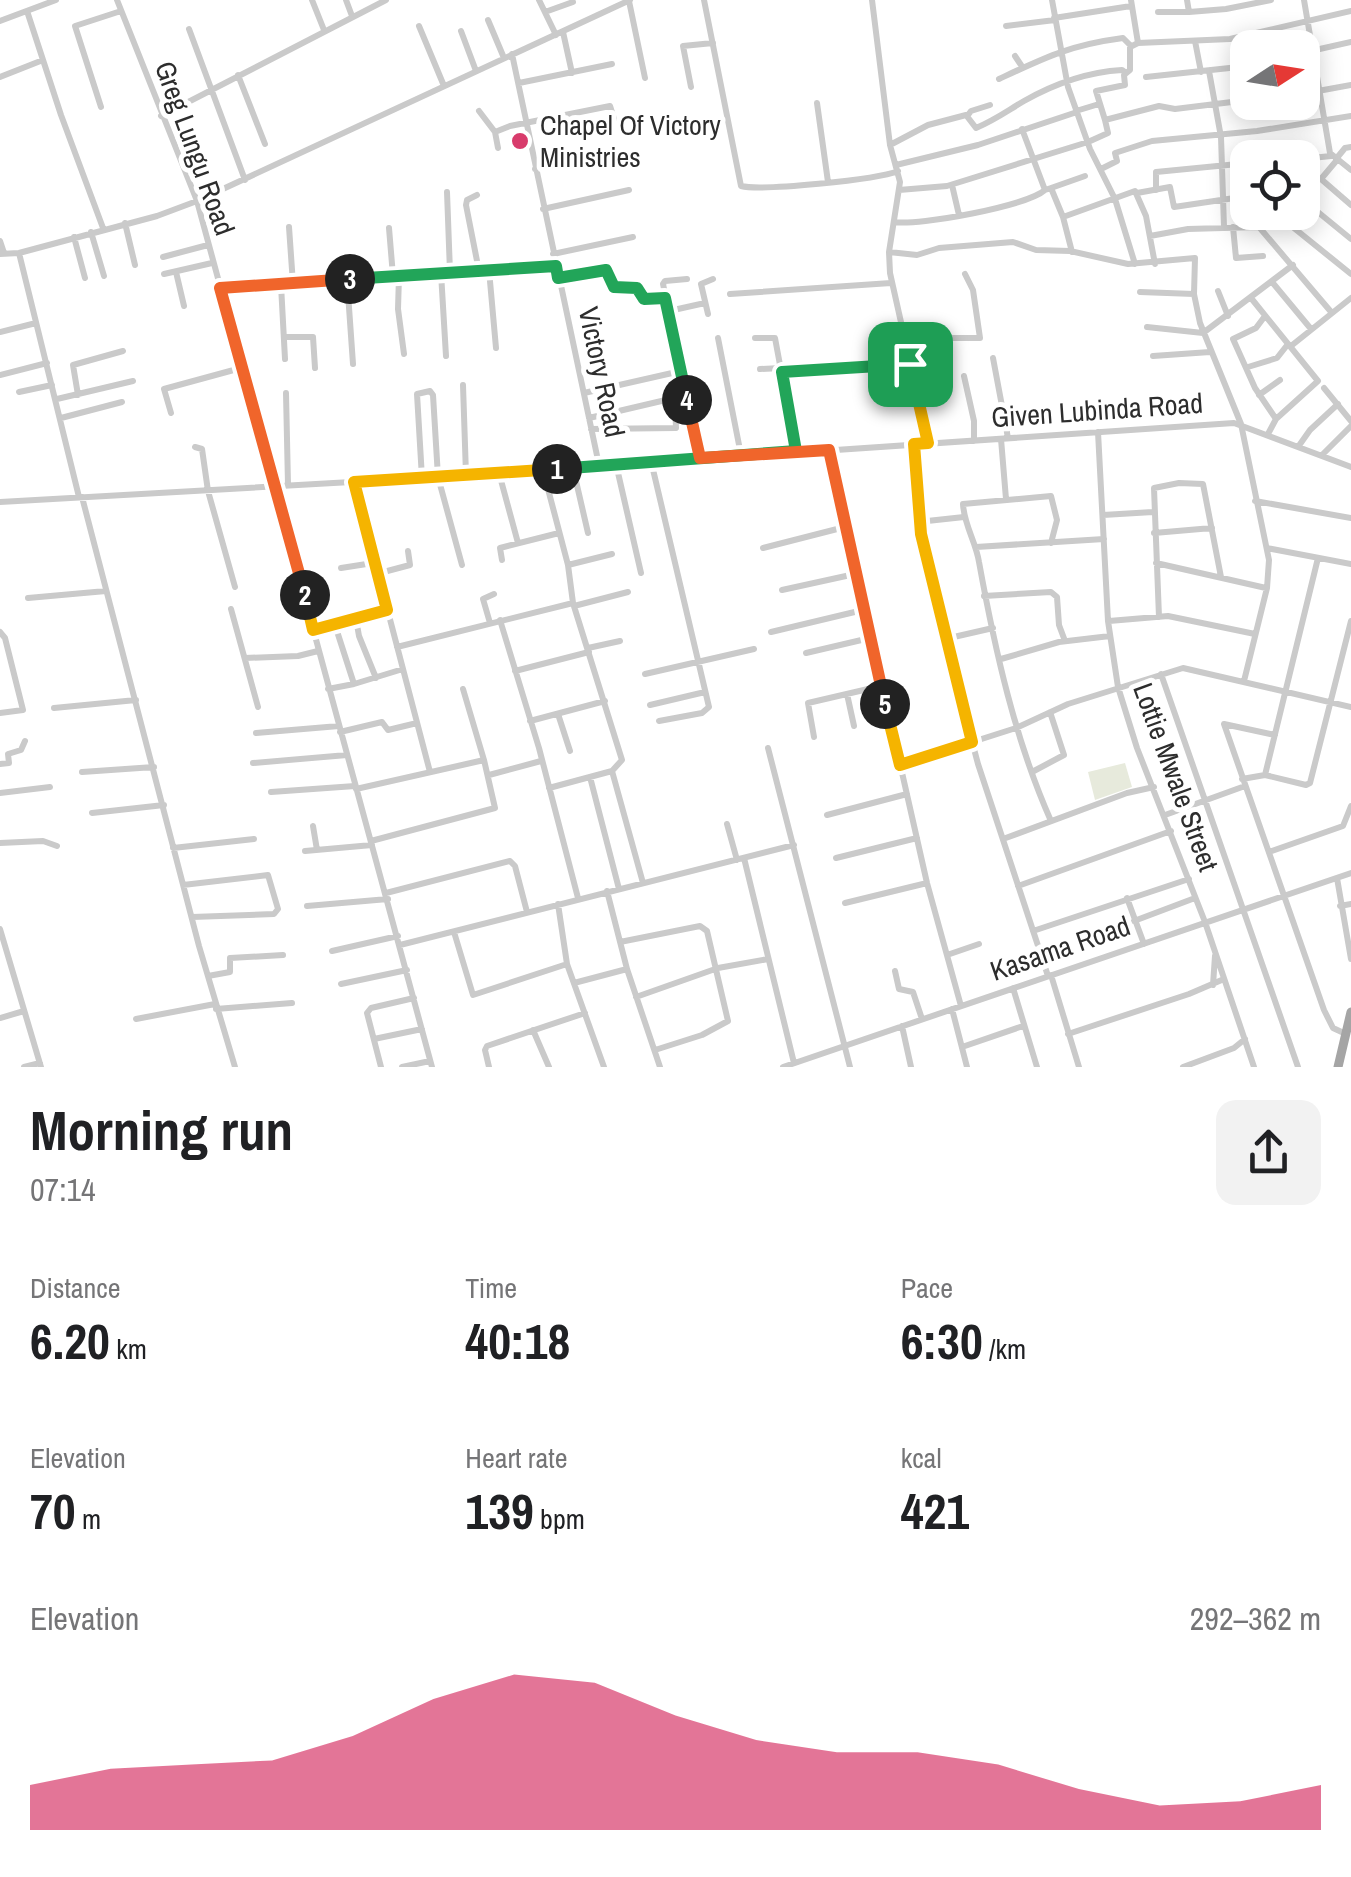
<!DOCTYPE html>
<html lang="en">
<head>
<meta charset="utf-8">
<style>
	:root { --surface:#fff; --page:#f2f2f2; --text:#202124; --muted:#757577; --accent:#d83c6c }
	body { margin:0; font-family:"Archivo Narrow",sans-serif; background:var(--page); color:var(--text); height:100vh; display:flex; flex-direction:column; font-size:38px; white-space:nowrap }
	* { box-sizing:border-box; margin:0 }
	p { font-size:32px; color:var(--muted) }
	.icon { flex:none; width:55px; height:55px; fill:none; stroke:currentColor; stroke-width:2; stroke-linecap:round; stroke-linejoin:round }
	.map { position:relative; height:1067px; overflow:hidden }
	.panel { display:flex; flex-direction:column; background:var(--surface); flex:1 }
	.panel>* { flex:none }
	.needle { width:65px; rotate:78deg }
	.tools { position:absolute; left:1230px; top:30px; display:grid; gap:20px }
	.tools a { display:grid; place-items:center; width:90px; height:90px; border-radius:20px; background:var(--surface); box-shadow:0 5px 25px #0003; font-size:50px }
	.pin { position:absolute; display:grid; place-items:center; width:85px; height:85px; color:#fff; margin:-42px; border-radius:20px; box-shadow:0 5px 15px #0006 }
	.km { position:absolute; width:50px; height:50px; margin:-25px; border-radius:50%; background:#222; color:#fff; font-size:28px; line-height:50px; text-align:center }
	.round { display:grid; place-items:center; flex:none; width:105px; height:105px; border-radius:20px; background:var(--page) }
	.head { display:flex; align-items:center; justify-content:space-between; height:170px; padding:0 30px }
	h1 { font-size:55px; font-weight:700; line-height:75px }
	.metrics { display:grid; grid-template-columns:repeat(3,1fr); gap:15px; height:170px; padding:10px 30px }
	.metrics div { display:grid; align-content:center }
	.metrics b { font-size:50px; font-weight:700 }
	.metrics small { font-size:28px; font-weight:400 }
	.metrics p { font-size:28px }
	.chart { height:280px; padding:20px 30px }
	.chart p { display:flex; justify-content:space-between }
	.chart svg { width:100%; height:180px; margin-top:10px; fill:var(--accent); opacity:.7 }
	.map>svg:first-child { display:block }
	.green { fill:#e7eadc }
	.lines { fill:none; stroke-linecap:round; stroke-linejoin:round }
	.minor { stroke:#cacaca; stroke-width:6 }
	.major { stroke:#a5a5a5; stroke-width:9 }
	.split-1-casing { stroke:#fff; stroke-width:20 }
	.split-2-casing { stroke:#fff; stroke-width:20 }
	.split-3-casing { stroke:#fff; stroke-width:20 }
	.split-4-casing { stroke:#fff; stroke-width:20 }
	.split-5-casing { stroke:#fff; stroke-width:20 }
	.split-6-casing { stroke:#fff; stroke-width:20 }
	.split-1 { stroke:#22a559; stroke-width:12 }
	.split-2 { stroke:#f5b400; stroke-width:12 }
	.split-3 { stroke:#f0652b; stroke-width:12 }
	.split-4 { stroke:#22a559; stroke-width:12 }
	.split-5 { stroke:#f0652b; stroke-width:12 }
	.split-6 { stroke:#f5b400; stroke-width:12 }
	.poi-dot { fill:#d83c6c; stroke:#fff; stroke-width:4 }
	.labels { text-anchor:middle; dominant-baseline:central; stroke-width:10; stroke-linejoin:round; paint-order:stroke }
	.poi-label { font-size:28px; fill:#2d2d2d; stroke:#fff; text-anchor:start }
	.street-label { font-size:28px; fill:#2d2d2d; stroke:#fff }
</style>
</head>
<body>
<div class="map">
<svg width="1351" height="1067" viewBox="0 0 1351 1067">
	<rect width="100%" height="100%" fill="#fff"/>
	<path class="green" d="M1125,763L1132,787L1095,800L1088,772Z"/>
	<g class="lines">
		<path class="minor" d="M117,0L197,201L432,1067
			M312,0L324,30
			M346,0L352,16
			M539,0L556,35
			M704,0L741,186C761,191 876,180 898,171
			M872,0L890,145L900,182L889,252L890,273L928,443
			M1052,0L1068,87L1090,149L1115,199L1135,264
			M1131,0L1138,43
			M1187,0L1189,12L1226,9L1271,0
			M1304,0L1330,153L1351,170
			M629,1L645,78
			M27,11L61,115L103,228
			M545,12L573,2
			M1158,12H1189
			M1054,18L1131,6
			M488,20L504,58
			M0,21L56,0
			M419,26L444,86
			M1006,26L1055,20
			M189,29L245,180
			M461,31L476,71
			M563,32L572,73
			M1195,41L1201,72
			M1138,43L1130,47V70L1124,75L1125,85L1096,91L1105,120L1159,106L1175,109L1248,100
			M1138,43L1230,39L1351,11
			M1302,53L1351,42
			M512,54L599,465
			M1015,56L1023,68
			M1209,71L1221,137L1224,227
			M238,75L265,144
			M0,77L43,60
			M1146,77L1248,66
			M999,79C1046,57 1070,45 1123,38L1131,46
			M519,83L612,64
			M691,87L683,46L713,43
			M1302,91L1317,88
			M1318,91L1351,85
			M817,103L828,182
			M101,107L75,26L121,11
			M479,111L495,132
			M1076,111L1099,104
			M968,115L971,111L990,105
			M161,116L386,0
			M1022,129L1045,190L1051,188L1063,217L1072,252
			M890,145L928,125L966,115L976,128C995,120 1007,111 1024,101C1054,84 1088,72 1122,70L1126,73
			M498,148L495,132L510,126L610,106L616,125
			M1302,159L1331,156
			M1336,159L1345,148L1351,147
			M1337,160L1321,179L1351,205
			M896,165L978,145L1077,112
			M535,169L616,151
			M1101,169L1117,161L1115,153L1152,141L1257,131L1351,116
			M952,185L959,215
			M1051,188L1085,176
			M899,190L947,186L1088,142L1108,133L1105,120
			M1156,190V172L1248,163
			M447,192L450,272
			M1137,193L1170,187L1174,207L1248,196
			M477,195L467,200L466,205L479,271
			M1302,199L1351,239
			M543,209L629,190
			M1063,217L1135,191L1146,216L1155,264
			M1284,220L1351,274
			M894,222C919,226 1027,206 1045,190
			M125,223L135,265
			M289,227L293,284
			M1233,227L1236,258L1263,256
			M389,228L393,276
			M91,232L104,276
			M1150,236L1188,229L1259,227L1332,313
			M74,237L85,278
			M0,241L4,253
			M889,252L917,255L939,248L1013,242L1036,250L1070,251L1128,264L1195,258L1194,294L1200,323L1241,424L1269,560L1267,588L1244,681
			M19,253L79,497
			M0,254L19,253L157,216L197,201L630,0
			M553,254L633,237
			M163,257L208,245
			M489,270L496,348
			M176,272L184,306
			M441,273L446,356
			M164,274L212,263
			M399,276L398,309L404,354
			M558,278L606,270L614,287L637,288L644,299L665,297
			M347,279L353,364
			M687,279L665,281L663,284L700,458
			M1272,282L1311,329
			M281,285L285,359
			M220,289L555,266
			M1218,291L1228,316
			M1140,292L1194,294
			M730,294L891,283
			M1251,298L1318,381L1276,419L1268,434
			M669,311L705,303
			M708,314L701,284L713,279
			M1265,316L1256,328L1233,339L1255,388L1276,419
			M1147,327L1203,333L1293,265
			M0,332L36,323
			M284,337H313L315,368
			M718,338L741,455
			M755,338H775L796,451
			M904,338H980L973,290L965,274
			M1291,346L1351,298
			M1153,356L1210,352
			M993,358L1008,438
			M1248,367L1277,358L1288,344
			M760,369L781,368
			M782,372L911,364
			M0,375L47,363
			M964,376L974,421V441
			M463,385L466,475
			M1324,388L1351,421
			M19,392L52,385
			M286,393L288,485
			M584,393L681,371
			M78,395L73,365L123,351
			M1259,395L1280,380
			M57,399L133,381
			M171,413L164,389L241,368
			M61,418L122,402
			M589,418L670,399L675,402L676,428L591,429
			M1098,432L1108,621L1118,687L1137,748L1205,922L1254,1067
			M1001,439L1006,499
			M914,444L917,515L945,639L978,764L1048,976
			M195,447L202,449L208,491L235,587
			M1298,447L1310,430L1338,404
			M829,450L927,883L961,1006
			M1322,455L1351,426
			M651,461L709,707L702,713L659,721
			M616,464L641,573
			M573,468L588,533
			M543,470L568,565L573,603L622,760L612,771L549,788
			M499,473L518,543
			M422,478L417,394L430,391L433,395L438,477L462,565
			M354,482L430,772
			M82,497L199,946L235,1067
			M1255,501L1351,518
			M0,502L422,478L1234,423L1351,467
			M1103,515L1153,512
			M918,522L964,517
			M1154,533L1212,528
			M976,547L1104,539
			M763,548L845,527
			M1267,548L1351,564
			M502,560L500,548L559,533
			M1156,563L1266,588
			M568,565L612,554
			M341,568L373,563
			M376,574L410,565L408,551
			M782,590L855,574
			M984,596L1051,592L1057,597L1059,625L1065,641
			M28,598L106,591
			M574,606L628,592
			M231,609L258,707
			M1159,617L1154,488L1179,483L1203,484L1221,577
			M356,619L359,636L376,678
			M500,620L539,748L578,898
			M1109,621L1168,616L1255,634
			M490,623L483,599L494,594
			M335,625L354,684
			M313,630L387,610
			M0,632L5,638L23,710L0,713
			M771,632L863,610
			M945,639L993,628
			M397,647L573,603
			M588,648L620,641
			M806,653L870,638
			M245,658L298,656L318,651
			M1001,659L1059,642L1110,636
			M515,671L589,652
			M645,674L754,649
			M1161,674L1298,1067
			M328,689L354,684L403,669
			M463,689L484,760
			M847,694L854,726
			M650,705L705,692
			M54,708L136,700
			M558,714L570,751
			M530,721L605,701
			M340,732L382,722L388,730L417,723
			M256,733L339,726
			M1275,735L1224,724L1324,1010L1333,1028L1346,1034
			M814,737L808,703L881,686
			M768,748L850,1067
			M253,763L347,755
			M0,764L9,763L8,754L21,750L25,741
			M900,765L1016,728L1068,704L1183,668L1351,707
			M612,771L643,883
			M82,772L154,767
			M1032,772L1064,755L1050,712
			M489,775L541,761
			M1265,775L1318,558
			M590,777L619,889
			M1242,779L1265,775L1306,785L1310,783L1351,621
			M356,789L484,760L495,808L371,841
			M271,792L355,786
			M0,793L50,787
			M92,813L164,805
			M827,815L907,794
			M1165,815L1245,786
			M1051,821C1015,740 995,650 979,562C976,542 964,525 963,504L1051,496L1057,520L1051,543
			M727,824L737,860
			M313,826L317,850
			M1003,839L1127,793L1154,787
			M0,843L43,841L57,846
			M173,848L254,839
			M305,851L372,845
			M1269,852L1343,826L1351,806
			M744,858L794,1063
			M836,858L917,838
			M1337,878L1351,959
			M183,885L268,875L278,909L274,914L192,917
			M1018,886L1171,831
			M607,891L627,969L660,1067
			M386,893L510,861L515,866L527,912
			M1127,898L1144,944
			M845,903L927,883
			M558,904L567,964L604,1067
			M307,906L388,899
			M1340,906L1351,904
			M1134,921L1195,898
			M0,929L41,1067
			M1033,931L1189,879
			M454,932L473,995L567,964
			M620,942L700,926L707,931L728,1021L702,1035L655,1050
			M400,945L794,845
			M332,951L398,936
			M947,955L979,944
			M895,971L899,989L913,992L922,1019
			M1051,975L1079,1067
			M208,976L230,972V958L283,955
			M574,983L627,969
			M341,984L407,970
			M1213,985L1215,956
			M1013,988L1037,1067
			M636,997L718,968L768,959
			M216,1009L292,1003
			M952,1009L967,1067
			M0,1018L24,1011
			M136,1019L215,1004
			M902,1026L911,1067
			M533,1030L549,1067
			M1068,1034L1189,994L1224,979
			M374,1039L422,1029
			M962,1047L1023,1026
			M24,1067L40,1063
			M381,1067L367,1013L371,1008L414,998
			M402,1067L430,1061
			M489,1067L485,1050L487,1046L585,1013
			M783,1067L1351,873
			M1183,1067L1234,1048L1245,1039"/>
		<path class="major" d="M1338,1067L1351,1012"/>
	</g>
	<g class="lines">
		<g class="split-1-casing">
			<path id="split-1" d="M557,469L796,451L782,372L910,364"/>
		</g>
		<g class="split-2-casing">
			<path id="split-2" d="M305,595L313,630L387,610L354,482L557,469"/>
		</g>
		<g class="split-3-casing">
			<path id="split-3" d="M305,595L220,288L350,279"/>
		</g>
		<g class="split-4-casing">
			<path id="split-4" d="M350,279L556,266L558,278L606,270L614,287L637,288L644,299L665,298L687,400"/>
		</g>
		<g class="split-5-casing">
			<path id="split-5" d="M687,400L700,458L829,450L885,704"/>
		</g>
		<g class="split-6-casing">
			<path id="split-6" d="M885,704L900,765L972,742L921,534L914,444L928,443L910,364"/>
		</g>
		<use href="#split-1" class="split-1"/>
		<use href="#split-2" class="split-2"/>
		<use href="#split-3" class="split-3"/>
		<use href="#split-4" class="split-4"/>
		<use href="#split-5" class="split-5"/>
		<use href="#split-6" class="split-6"/>
	</g>
	<circle class="poi-dot" cx="520" cy="141" r="10"/>
	<g class="labels">
		<g class="poi-label">
			<text x="540" y="125">Chapel Of Victory<tspan x="540" dy="32">Ministries</tspan></text>
		</g>
		<g class="street-label">
			<text transform="translate(195 148) rotate(70)">Greg Lungu Road</text>
			<text transform="translate(602 372) rotate(78)">Victory Road</text>
			<text transform="translate(1097 410) rotate(-4)">Given Lubinda Road</text>
			<text transform="translate(1176 777) rotate(70)">Lottie Mwale Street</text>
			<text transform="translate(1060 948) rotate(-19)">Kasama Road</text>
		</g>
	</g>
</svg>
<div class="tools">
<a><svg class="needle" viewBox="-14 -14 28 28"><path d="M0-13l5 13h-10z" fill="#e53935"/><path d="M0 13l5-13h-10z" fill="#757577"/></svg></a>
<a><svg class="icon" aria-label="locate" viewBox="0 0 24 24"><circle cx="12" cy="12" r="6"/><path d="M12 2v4M12 18v4M2 12h4M18 12h4"/></svg></a>
</div>
<div class="pin" style="left:910px;top:364px;background:#1e9e55"><svg class="icon" aria-label="arrive" viewBox="0 0 24 24"><path d="M6 21V4h12l-3 4 3 4H6"/></svg></div>
<b class="km" style="left:557px;top:469px">1</b>
<b class="km" style="left:305px;top:595px">2</b>
<b class="km" style="left:350px;top:279px">3</b>
<b class="km" style="left:687px;top:400px">4</b>
<b class="km" style="left:885px;top:704px">5</b>
</div>
<section class="panel">
<div class="head"><div><h1>Morning run</h1><p>07:14</p></div><a class="round"><svg class="icon" aria-label="share" viewBox="0 0 24 24"><path d="M12 15V3M7 8l5-5 5 5M5 13v7h14v-7"/></svg></a></div>
<div class="metrics">
<div><p>Distance</p><b>6.20<small> km</small></b></div>
<div><p>Time</p><b>40:18</b></div>
<div><p>Pace</p><b>6:30<small> /km</small></b></div>
</div>
<div class="metrics">
<div><p>Elevation</p><b>70<small> m</small></b></div>
<div><p>Heart rate</p><b>139<small> bpm</small></b></div>
<div><p>kcal</p><b>421</b></div>
</div>
<div class="chart"><p><span>Elevation</span>292–362 m</p>
<svg viewBox="0 0 160 44" preserveAspectRatio="none"><path d="M0 44V33L10 29L20 28L30 27L40 21L50 12L60 6L70 8L80 16L90 22L100 25L110 25L120 28L130 34L140 38L150 37L160 33V44z"/></svg>
</div>
</section>
</body>
</html>
